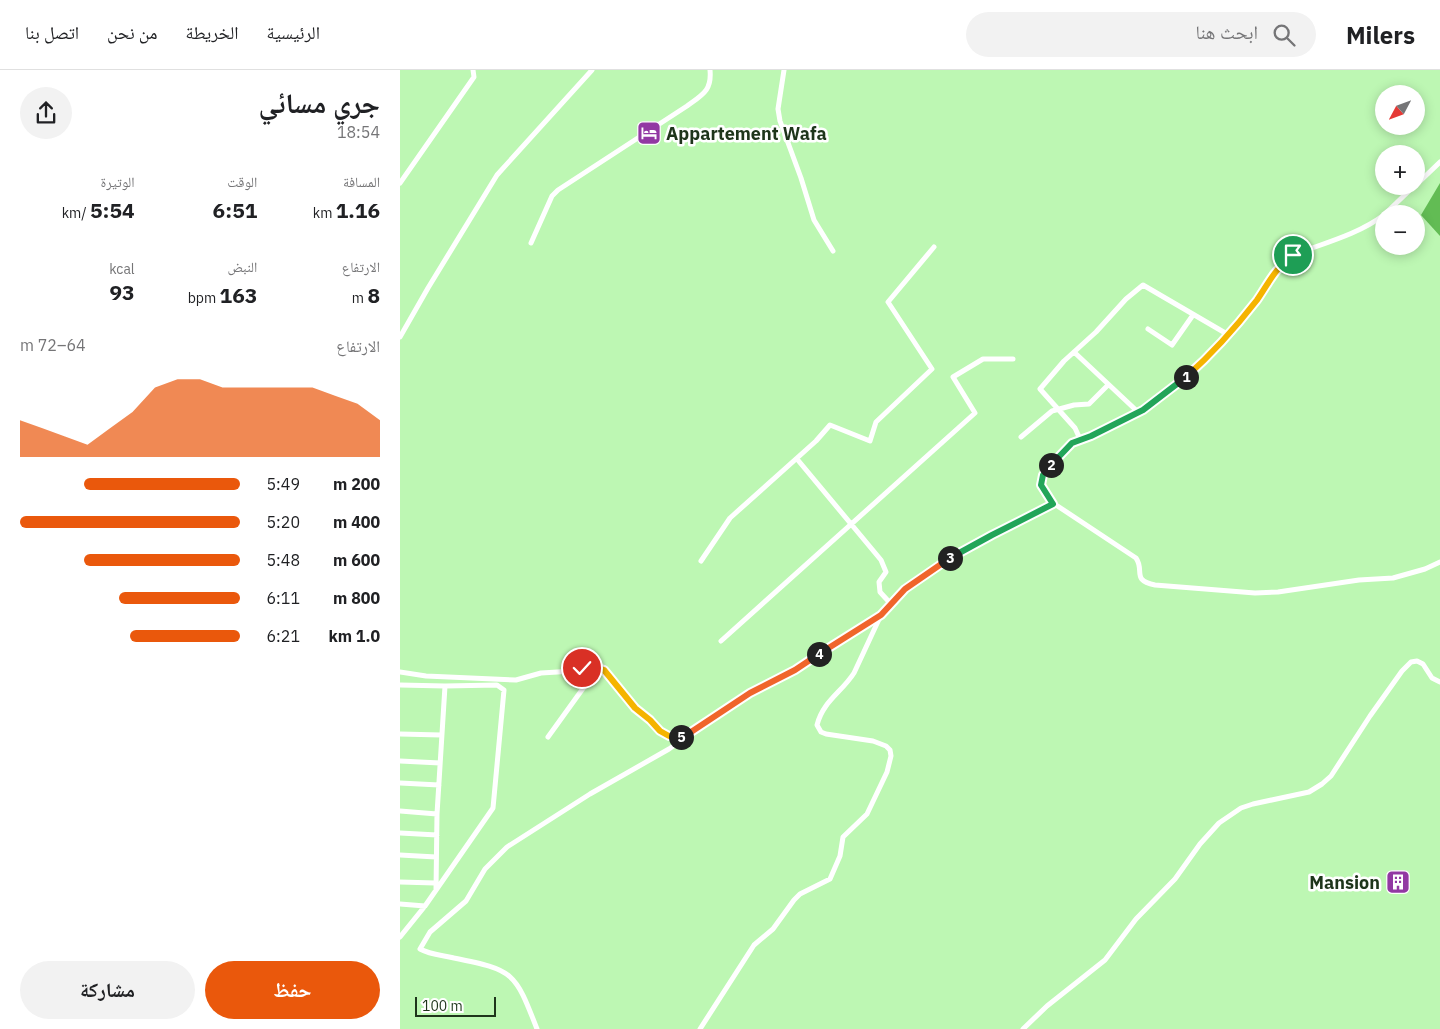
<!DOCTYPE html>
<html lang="ar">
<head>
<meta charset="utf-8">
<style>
	:root { --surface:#fff; --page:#f2f2f2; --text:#202124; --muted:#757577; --line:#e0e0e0; --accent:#ea580c }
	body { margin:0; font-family:"IBM Plex Sans","Noto Naskh Arabic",sans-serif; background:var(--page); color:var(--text); direction:rtl; height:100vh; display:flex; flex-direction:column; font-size:19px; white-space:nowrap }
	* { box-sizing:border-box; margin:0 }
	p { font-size:16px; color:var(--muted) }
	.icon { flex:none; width:28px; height:28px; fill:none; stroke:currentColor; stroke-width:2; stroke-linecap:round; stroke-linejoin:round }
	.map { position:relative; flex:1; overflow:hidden; direction:ltr }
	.side { display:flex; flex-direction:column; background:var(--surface); width:400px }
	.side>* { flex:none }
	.needle { width:32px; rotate:229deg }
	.controls { position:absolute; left:975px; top:15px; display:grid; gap:10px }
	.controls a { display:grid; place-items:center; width:50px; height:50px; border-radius:50%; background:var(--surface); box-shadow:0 2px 12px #0003; font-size:25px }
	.scale { position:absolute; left:15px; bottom:12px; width:81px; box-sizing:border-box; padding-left:5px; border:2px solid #1e351b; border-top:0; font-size:14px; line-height:18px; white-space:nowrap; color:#1e351b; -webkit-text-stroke:4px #fff; paint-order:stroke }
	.pin { position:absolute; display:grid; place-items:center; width:42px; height:42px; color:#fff; margin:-21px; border:2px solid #fff; border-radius:50%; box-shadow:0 1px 5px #0007 }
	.km { position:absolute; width:25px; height:25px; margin:-12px; border-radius:50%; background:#222; color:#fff; font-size:14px; line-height:25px; text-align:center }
	.round { display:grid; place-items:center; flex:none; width:52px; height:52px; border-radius:26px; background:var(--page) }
	.summary { display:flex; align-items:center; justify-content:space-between; height:85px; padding:0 20px }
	h1 { font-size:28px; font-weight:800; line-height:38px }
	.figures { display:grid; grid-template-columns:repeat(3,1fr); gap:8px; height:85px; padding:5px 20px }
	.figures div { display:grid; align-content:center }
	.figures b { font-size:21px; font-weight:800 }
	.figures small { font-size:14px; font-weight:400 }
	.figures p { font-size:14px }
	.chart { height:140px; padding:10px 20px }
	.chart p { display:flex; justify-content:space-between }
	.chart svg { width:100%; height:90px; margin-top:5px; fill:var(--accent); opacity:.7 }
	.action { display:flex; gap:10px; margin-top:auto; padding:10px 20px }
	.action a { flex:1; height:58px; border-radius:30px; background:var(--accent); color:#fff; font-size:20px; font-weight:800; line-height:58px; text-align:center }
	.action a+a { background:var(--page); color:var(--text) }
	ul { padding:0 20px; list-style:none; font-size:16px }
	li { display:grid; grid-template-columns:80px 60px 1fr; align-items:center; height:38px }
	li i { height:12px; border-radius:6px; background:var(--accent) }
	header { display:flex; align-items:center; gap:30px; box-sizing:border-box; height:70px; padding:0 25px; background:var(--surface); border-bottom:1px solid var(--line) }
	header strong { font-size:24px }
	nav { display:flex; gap:28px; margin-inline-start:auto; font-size:18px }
	.search { width:350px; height:45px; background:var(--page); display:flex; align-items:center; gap:12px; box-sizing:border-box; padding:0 18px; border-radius:28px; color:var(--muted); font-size:19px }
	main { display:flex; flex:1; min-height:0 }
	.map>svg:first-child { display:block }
	.forest { fill:#62bc54 }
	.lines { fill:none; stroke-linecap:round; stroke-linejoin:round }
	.minor { stroke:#fff; stroke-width:5 }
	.split-1-casing { stroke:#fff; stroke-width:10 }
	.split-2-casing { stroke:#fff; stroke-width:10 }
	.split-3-casing { stroke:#fff; stroke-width:10 }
	.split-4-casing { stroke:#fff; stroke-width:10 }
	.split-5-casing { stroke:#fff; stroke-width:10 }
	.split-6-casing { stroke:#fff; stroke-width:10 }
	.split-1 { stroke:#f5b400; stroke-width:6 }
	.split-2 { stroke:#22a559; stroke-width:6 }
	.split-3 { stroke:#22a559; stroke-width:6 }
	.split-4 { stroke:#f0652b; stroke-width:6 }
	.split-5 { stroke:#f0652b; stroke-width:6 }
	.split-6 { stroke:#f5b400; stroke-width:6 }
	.labels { text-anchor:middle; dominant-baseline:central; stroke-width:5; stroke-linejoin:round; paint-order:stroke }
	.poi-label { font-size:18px; font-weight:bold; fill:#1e351b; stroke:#fff; text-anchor:start }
</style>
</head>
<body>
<header>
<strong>Milers</strong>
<div class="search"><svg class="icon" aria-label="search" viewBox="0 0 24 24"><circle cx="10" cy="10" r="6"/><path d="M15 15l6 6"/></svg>ابحث هنا</div>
<nav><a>الرئيسية</a><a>الخريطة</a><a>من نحن</a><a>اتصل بنا</a></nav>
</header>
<main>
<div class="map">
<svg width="1040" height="959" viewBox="0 0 1040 959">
	<rect width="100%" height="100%" fill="#bdf7b3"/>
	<path class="forest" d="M1040,113V166L1021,145Z"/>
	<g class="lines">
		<path class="minor" d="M384,0L378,39L380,51L401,108L414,150L433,181
			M0,113L74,7L73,0
			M1016,115L1040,92
			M985,144L1014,116
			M984,145C957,165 924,173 893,185C875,197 868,216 855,232C826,268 794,304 756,331C736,345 714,355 692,365C686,369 677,369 671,374C661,381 640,403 641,415L653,433L736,488C745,501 731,510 755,515L855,523L878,522L959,510L993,508L1025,499L1040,492
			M131,173L152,126L158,120L287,36C302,25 312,21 310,0
			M748,259L772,275L793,245
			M0,267L28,218L97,105L192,0
			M674,282L738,342
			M621,367L652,341L674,335L689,334L708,315
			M680,369L675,358L640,319L664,291L696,262L726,229L743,215L827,264
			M397,389L481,490L486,502L479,512L480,522L491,534
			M301,491L330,448L416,371L430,355L470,371L476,352L532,299L488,232L534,177
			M321,571L575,343L553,307L583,289H613
			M0,602L26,606L116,610L141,603L174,601L184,598L197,599
			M0,615L45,616L97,615L104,620L93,738L25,836L0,867
			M0,664L41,665
			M148,667L197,599H201C214,605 223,622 231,634C236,641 243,644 249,649C266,663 262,666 286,668
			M0,691L40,693
			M0,713L39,715
			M0,741L37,744
			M0,763L37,765
			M0,785L36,787
			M0,812L35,813
			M36,820L37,744L45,616
			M0,834L25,836
			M137,959C115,902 114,900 54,888C42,885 31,885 20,879L30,862L66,831L85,799L107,777L190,724L269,679L350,623L395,601L479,546
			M300,959L354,875L373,859L394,830L400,824L430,809L440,786L443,767L467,744L487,702L491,686L490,680L486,676L473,671L426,664L421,662L417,655C423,631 442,622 454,603L481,545L505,519L559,482L653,433
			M623,959L647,936L705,890L736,849L775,809L800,774L819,753L841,738L853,734L909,722L922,714L931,706L970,646L1002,601L1011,592L1017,591L1023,594L1032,608L1040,612"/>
	</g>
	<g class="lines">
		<g class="split-1-casing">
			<path id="split-1" d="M786,307C812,284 836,257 857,230C868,214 876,197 893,185"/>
		</g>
		<g class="split-2-casing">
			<path id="split-2" d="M651,395L672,373L691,366L743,340L786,307"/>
		</g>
		<g class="split-3-casing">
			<path id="split-3" d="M550,488L592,465L653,434L641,415L643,405L651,395"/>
		</g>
		<g class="split-4-casing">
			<path id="split-4" d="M419,584L481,545L505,519L550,488"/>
		</g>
		<g class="split-5-casing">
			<path id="split-5" d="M281,667L286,668L291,662L350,623L395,600L419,584"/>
		</g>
		<g class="split-6-casing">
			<path id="split-6" d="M182,598L201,599L204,600L235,638L250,650L260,661L269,666L281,667"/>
		</g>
		<use href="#split-1" class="split-1"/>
		<use href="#split-2" class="split-2"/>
		<use href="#split-3" class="split-3"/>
		<use href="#split-4" class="split-4"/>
		<use href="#split-5" class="split-5"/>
		<use href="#split-6" class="split-6"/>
	</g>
	<defs>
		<g id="hotel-square" transform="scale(1.25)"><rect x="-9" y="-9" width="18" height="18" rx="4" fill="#9238a3" stroke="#fff"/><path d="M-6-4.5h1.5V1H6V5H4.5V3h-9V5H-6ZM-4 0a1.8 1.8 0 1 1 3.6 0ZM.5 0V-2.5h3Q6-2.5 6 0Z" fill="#fff"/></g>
		<g id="building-square" transform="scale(1.25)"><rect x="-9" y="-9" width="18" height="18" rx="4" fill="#9238a3" stroke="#fff"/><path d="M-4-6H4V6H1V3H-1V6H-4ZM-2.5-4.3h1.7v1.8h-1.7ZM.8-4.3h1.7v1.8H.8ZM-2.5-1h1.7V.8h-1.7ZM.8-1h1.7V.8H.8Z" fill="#fff"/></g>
	</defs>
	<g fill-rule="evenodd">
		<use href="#hotel-square" x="249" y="63"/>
		<use href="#building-square" x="998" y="812"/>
	</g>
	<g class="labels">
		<g class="poi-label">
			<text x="266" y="63">Appartement Wafa</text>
			<text x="980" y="812" text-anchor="end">Mansion</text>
		</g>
	</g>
</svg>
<div class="controls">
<a><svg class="needle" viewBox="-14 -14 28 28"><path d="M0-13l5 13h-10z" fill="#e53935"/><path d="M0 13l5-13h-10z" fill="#757577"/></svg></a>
<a>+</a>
<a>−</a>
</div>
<div class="scale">100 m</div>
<div class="pin" style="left:893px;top:185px;background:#1e9e55"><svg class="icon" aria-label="arrive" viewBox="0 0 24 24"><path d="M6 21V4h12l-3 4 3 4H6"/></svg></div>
<div class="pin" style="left:182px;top:598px;background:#d93025"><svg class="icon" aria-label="check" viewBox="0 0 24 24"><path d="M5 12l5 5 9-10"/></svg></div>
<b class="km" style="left:786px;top:307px">1</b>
<b class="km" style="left:651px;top:395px">2</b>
<b class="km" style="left:550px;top:488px">3</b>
<b class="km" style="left:419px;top:584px">4</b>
<b class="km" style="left:281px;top:667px">5</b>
</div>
<section class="side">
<div class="summary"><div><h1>جري مسائي</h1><p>18:54</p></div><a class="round"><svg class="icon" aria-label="share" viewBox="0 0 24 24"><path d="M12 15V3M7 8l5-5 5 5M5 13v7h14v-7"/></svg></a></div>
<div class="figures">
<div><p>المسافة</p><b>1.16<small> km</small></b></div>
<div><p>الوقت</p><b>6:51</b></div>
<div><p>الوتيرة</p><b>5:54<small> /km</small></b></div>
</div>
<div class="figures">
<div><p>الارتفاع</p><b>8<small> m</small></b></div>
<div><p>النبض</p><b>163<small> bpm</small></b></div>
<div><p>kcal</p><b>93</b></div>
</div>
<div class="chart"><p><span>الارتفاع</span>64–72 m</p>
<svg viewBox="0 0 160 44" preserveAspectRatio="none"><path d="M0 44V26L10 30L20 34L30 38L40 30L50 22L60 10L70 6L80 6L90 10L100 10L110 10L120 10L130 10L140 14L150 18L160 26V44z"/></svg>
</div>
<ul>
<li><b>200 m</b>5:49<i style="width:71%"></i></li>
<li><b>400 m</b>5:20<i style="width:100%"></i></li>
<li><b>600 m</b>5:48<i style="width:71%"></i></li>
<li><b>800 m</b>6:11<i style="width:55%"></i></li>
<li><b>1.0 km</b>6:21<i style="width:50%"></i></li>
</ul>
<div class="action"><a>حفظ</a><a>مشاركة</a></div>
</section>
</main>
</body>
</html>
